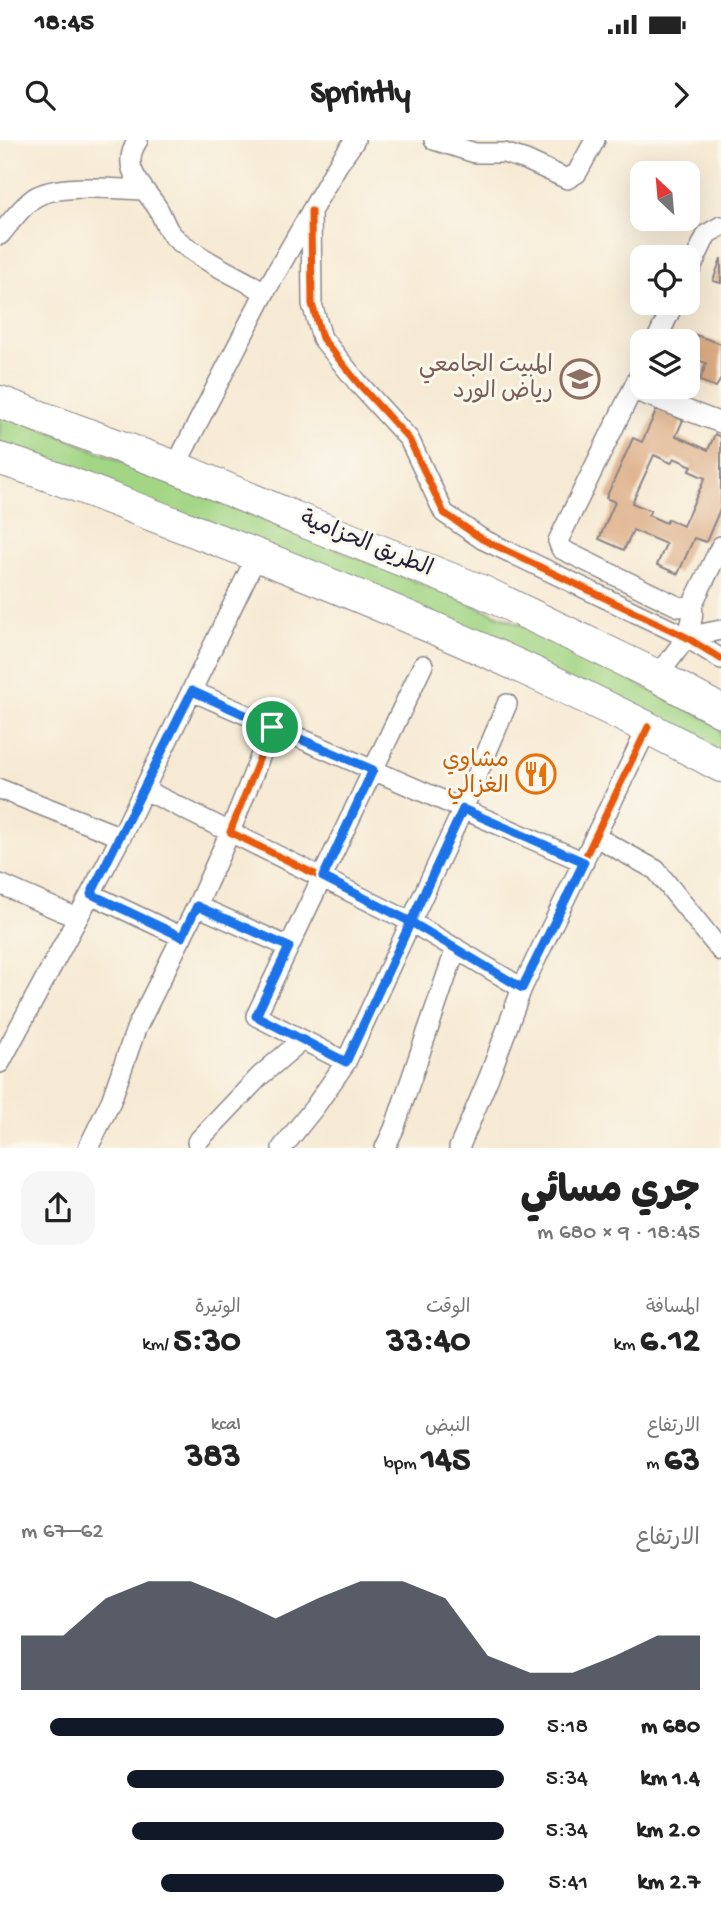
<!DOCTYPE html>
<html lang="ar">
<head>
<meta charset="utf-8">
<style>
	:root { --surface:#fff; --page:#f6f6f6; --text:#222; --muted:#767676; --accent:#111827 }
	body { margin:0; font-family:"Gochi Hand","Playpen Sans Arabic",sans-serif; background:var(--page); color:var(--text); direction:rtl; height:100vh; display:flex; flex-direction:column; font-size:26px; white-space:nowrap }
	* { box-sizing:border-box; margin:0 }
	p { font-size:23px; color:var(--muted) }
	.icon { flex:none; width:38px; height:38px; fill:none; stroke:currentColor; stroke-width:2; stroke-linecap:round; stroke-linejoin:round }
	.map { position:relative; height:1008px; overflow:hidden; direction:ltr }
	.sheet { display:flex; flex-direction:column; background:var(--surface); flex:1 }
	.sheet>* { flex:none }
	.needle { width:46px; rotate:334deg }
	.tools { position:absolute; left:630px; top:21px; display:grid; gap:14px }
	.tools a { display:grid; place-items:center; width:70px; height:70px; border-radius:14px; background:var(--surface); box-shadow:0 7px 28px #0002; font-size:35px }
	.pin { position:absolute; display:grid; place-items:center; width:60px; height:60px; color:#fff; margin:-30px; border:4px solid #fff; border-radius:50%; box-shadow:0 2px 7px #0007 }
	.round { display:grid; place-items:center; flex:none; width:74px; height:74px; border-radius:21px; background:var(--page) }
	.summary { display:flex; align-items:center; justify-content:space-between; height:119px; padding:0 21px }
	h1 { font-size:38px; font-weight:800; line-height:52px }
	.metrics { display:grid; grid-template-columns:repeat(3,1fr); gap:10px; height:119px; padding:7px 21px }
	.metrics div { display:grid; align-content:center }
	.metrics b { font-size:35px; font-weight:800 }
	.metrics small { font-size:19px; font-weight:400 }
	.metrics p { font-size:19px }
	.chart { height:196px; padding:14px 21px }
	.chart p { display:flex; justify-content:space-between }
	.chart svg { width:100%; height:126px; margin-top:7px; fill:var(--accent); opacity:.7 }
	ul { padding:0 21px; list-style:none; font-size:23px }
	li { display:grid; grid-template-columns:112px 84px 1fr; align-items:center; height:52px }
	li i { height:18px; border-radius:9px; background:var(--accent) }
	.status { display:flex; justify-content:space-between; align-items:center; height:49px; padding:0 35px; background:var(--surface); direction:ltr }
	.status svg { height:19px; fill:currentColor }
	header { display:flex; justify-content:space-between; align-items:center; height:91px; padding:0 21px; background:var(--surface); font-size:32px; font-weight:800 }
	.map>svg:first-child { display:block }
	.green { fill:#a2d584; stroke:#627c60; stroke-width:2 }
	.building { fill:#dcab83; fill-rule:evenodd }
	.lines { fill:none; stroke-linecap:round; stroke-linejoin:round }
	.minor-casing { stroke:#8c8688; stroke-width:22 }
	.trunk-casing { stroke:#8c8688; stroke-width:34 }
	.minor { stroke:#fff; stroke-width:19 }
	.trunk { stroke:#fff; stroke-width:32 }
	.cycleway-casing { stroke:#fbf7ec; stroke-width:11 }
	.cycleway { stroke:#e8590c; stroke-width:7 }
	.route-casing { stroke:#fff; stroke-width:14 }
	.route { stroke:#1a73e8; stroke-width:9 }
	.labels { text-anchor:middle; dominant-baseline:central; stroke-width:6; stroke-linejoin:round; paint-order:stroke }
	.education-label { font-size:23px; fill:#785e54; stroke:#fbf7ec; text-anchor:end }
	.street-label { font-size:23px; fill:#22223b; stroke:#fbf7ec }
	.food-label { font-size:23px; fill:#c56008; stroke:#fbf7ec; text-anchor:end }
</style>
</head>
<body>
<div class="status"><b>18:45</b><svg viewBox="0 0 49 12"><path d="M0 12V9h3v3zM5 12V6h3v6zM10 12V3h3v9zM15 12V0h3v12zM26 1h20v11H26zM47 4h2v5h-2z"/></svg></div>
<header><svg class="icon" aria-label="forward" viewBox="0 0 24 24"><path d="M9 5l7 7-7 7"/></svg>Sprintly<svg class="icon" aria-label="search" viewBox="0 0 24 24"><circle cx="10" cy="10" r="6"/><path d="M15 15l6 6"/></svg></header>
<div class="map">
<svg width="721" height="1008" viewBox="0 0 721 1008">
	<rect width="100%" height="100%" fill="#fbf7ec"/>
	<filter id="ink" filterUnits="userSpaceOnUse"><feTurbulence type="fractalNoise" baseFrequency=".0143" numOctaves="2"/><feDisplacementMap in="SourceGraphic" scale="14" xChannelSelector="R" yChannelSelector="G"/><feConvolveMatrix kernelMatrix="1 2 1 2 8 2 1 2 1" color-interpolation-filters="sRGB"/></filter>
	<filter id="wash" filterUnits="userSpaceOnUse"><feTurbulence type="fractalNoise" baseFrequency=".00686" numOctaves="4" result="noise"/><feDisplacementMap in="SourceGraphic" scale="28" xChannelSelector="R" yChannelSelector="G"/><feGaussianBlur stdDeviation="1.57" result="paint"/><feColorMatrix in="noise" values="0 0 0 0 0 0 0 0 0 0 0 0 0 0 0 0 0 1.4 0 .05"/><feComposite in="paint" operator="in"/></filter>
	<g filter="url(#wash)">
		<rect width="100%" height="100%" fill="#f6ead4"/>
		<path class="green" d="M0,271L527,487L721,586V617L0,306Z"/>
		<g id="blocks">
			<path class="building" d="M721,118V143L713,141Z
				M696,195L721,204V239L716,247L700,241L706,223L689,217Z
				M657,269L683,280L676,296L708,310L715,294L721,297V367L706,402L694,398L678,434L657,425L666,404L633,390L624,410L599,399L615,362L606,358L633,298L642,302ZM654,315L671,323L674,318L692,326L689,331L705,338L683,386L668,379L666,383L648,375L651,371L632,363Z"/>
		</g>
	</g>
	<g filter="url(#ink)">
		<use href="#blocks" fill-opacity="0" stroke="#8c8688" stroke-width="2"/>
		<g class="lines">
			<g class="minor-casing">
				<path id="minor" d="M138,0C119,28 142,45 157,67C165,80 165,91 180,102C205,122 237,136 265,152
					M434,0L475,13H504L526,20L567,39L577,33L595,0
					M311,71L312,164L322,198L358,243L409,299L444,373L482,399L686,497L721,519
					M0,95C10,83 21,67 34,58C56,43 116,49 143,50
					M688,134L707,94L721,86
					M656,201L674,163
					M642,230L558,401L561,409L673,464L680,467L692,465
					M633,250L721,283
					M175,327L265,152L337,26L355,0
					M686,497L721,490
					M657,536C672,516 697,492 692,465L721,406
					M192,551L584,722
					M272,587L230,692L411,782L522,848L648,587
					M0,649L121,697
					M596,697L656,730L721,811
					M0,744L77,778
					M91,754L182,797
					M197,766L289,807
					M346,922L256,876L423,525
					M0,923L121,697L257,415
					M197,1002L260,936L302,900
					M88,1008L111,961L136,889L197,766L230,692L145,650
					M282,1008L314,968L346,922L463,669L507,564
					M385,1008L394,989L456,808
					M459,1008L489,937L522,848"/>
			</g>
			<g class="trunk-casing">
				<path id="trunk" d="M0,262L175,327L293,377L481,451L657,536L721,571
					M0,319C64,338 126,366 189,389C371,458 550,534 721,626"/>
			</g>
			<use href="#minor" class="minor"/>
			<use href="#trunk" class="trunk"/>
			<g class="cycleway-casing">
				<path id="cycleway" d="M311,71L312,164L322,198L358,243L409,299L444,373L482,399L686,497L721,519
					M272,587L230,692L411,782L522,848L648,587"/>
			</g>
			<use href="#cycleway" class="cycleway"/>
		</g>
	</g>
	<g class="lines" filter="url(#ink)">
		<g class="route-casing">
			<path id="route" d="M272,587L192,551L91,754L182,797L197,766L289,807L256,876L346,922L463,669L584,722L522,848L411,782L323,737L373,630L272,587"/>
		</g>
		<use href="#route" class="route"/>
	</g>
	<defs>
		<g id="university-ring" transform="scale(2.0125)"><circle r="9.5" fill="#fbf7ec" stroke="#8d6e63" stroke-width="1.5"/><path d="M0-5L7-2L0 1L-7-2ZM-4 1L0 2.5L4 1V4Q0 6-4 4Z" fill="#8d6e63"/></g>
		<g id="restaurant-ring" transform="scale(2.0125)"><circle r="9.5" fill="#fbf7ec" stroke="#e8710a" stroke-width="1.5"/><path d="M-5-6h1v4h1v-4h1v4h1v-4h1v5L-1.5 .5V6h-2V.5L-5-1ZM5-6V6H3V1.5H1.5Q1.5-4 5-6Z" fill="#e8710a"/></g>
	</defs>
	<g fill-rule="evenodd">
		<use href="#university-ring" x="580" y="239"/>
		<use href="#restaurant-ring" x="536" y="634"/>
	</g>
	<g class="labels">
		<g class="education-label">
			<text x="553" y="226">المبيت الجامعي<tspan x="553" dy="26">رياض الورد</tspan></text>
		</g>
		<g class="street-label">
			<text transform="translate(366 405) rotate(22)">الطريق الحزامية</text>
		</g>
		<g class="food-label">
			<text x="509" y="621">مشاوي<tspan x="509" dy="26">الغزالي</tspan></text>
		</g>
	</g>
</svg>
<div class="tools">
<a><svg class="needle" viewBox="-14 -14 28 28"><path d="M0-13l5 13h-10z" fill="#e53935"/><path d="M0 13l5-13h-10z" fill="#767676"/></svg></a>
<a><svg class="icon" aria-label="locate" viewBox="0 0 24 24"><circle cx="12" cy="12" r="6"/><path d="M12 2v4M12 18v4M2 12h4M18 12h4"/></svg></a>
<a><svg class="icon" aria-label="layers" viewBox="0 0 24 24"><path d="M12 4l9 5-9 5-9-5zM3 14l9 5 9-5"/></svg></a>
</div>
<div class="pin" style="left:272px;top:587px;background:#1e9e55"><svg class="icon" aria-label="arrive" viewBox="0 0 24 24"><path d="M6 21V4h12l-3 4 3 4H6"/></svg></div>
</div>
<section class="sheet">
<div class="summary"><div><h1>جري مسائي</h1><p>18:45 · 9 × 680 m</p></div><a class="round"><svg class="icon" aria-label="share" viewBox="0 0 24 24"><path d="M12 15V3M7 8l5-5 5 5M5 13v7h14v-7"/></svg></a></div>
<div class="metrics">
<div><p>المسافة</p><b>6.12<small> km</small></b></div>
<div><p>الوقت</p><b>33:40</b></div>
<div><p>الوتيرة</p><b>5:30<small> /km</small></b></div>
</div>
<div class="metrics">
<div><p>الارتفاع</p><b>63<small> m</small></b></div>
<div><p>النبض</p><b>145<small> bpm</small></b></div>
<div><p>kcal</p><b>383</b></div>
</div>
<div class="chart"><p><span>الارتفاع</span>62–67 m</p>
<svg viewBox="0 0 160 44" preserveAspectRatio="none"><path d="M0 44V25L10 25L20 12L30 6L40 6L50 12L60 19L70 12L80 6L90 6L100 12L110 32L120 38L130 38L140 32L150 25L160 25V44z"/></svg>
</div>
<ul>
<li><b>680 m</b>5:18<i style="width:94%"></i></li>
<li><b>1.4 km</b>5:34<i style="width:78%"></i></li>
<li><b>2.0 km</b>5:34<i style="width:77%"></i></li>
<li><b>2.7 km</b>5:41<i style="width:71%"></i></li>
</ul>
</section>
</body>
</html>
